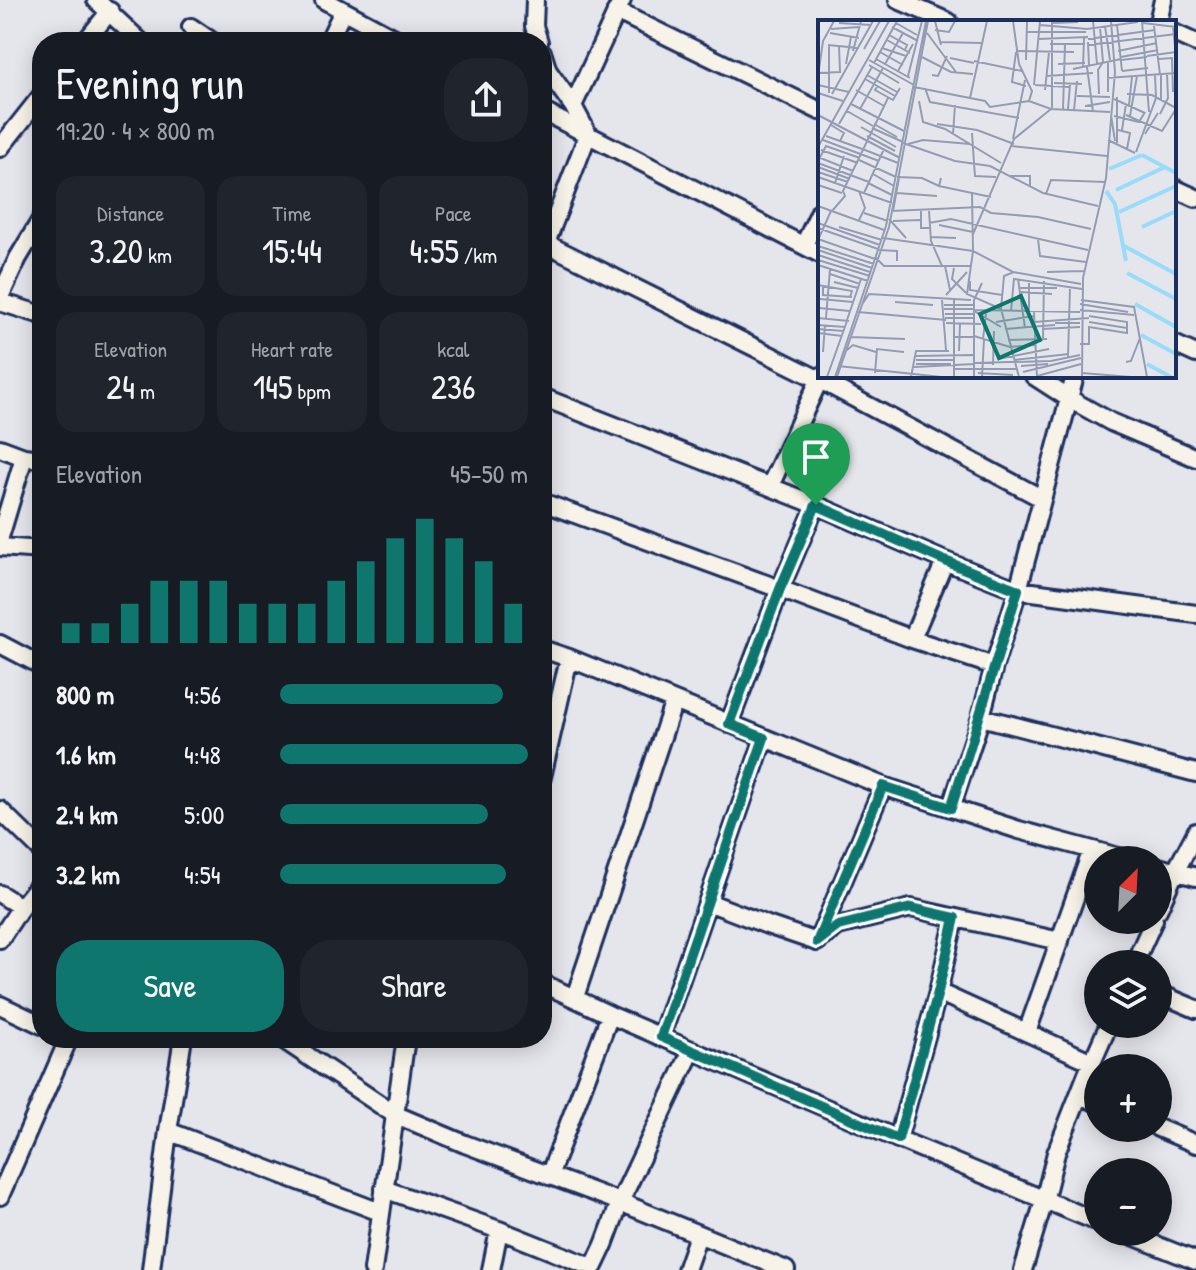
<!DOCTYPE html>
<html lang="en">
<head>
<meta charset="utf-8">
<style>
	:root { --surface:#171b24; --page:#20242c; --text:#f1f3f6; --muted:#9ea1a6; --accent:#0f766e }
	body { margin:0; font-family:"Patrick Hand",sans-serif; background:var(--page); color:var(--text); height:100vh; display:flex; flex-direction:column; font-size:30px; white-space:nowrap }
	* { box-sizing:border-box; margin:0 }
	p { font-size:26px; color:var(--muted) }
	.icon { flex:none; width:44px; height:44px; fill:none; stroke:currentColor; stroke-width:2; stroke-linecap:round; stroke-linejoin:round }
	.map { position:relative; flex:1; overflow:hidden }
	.sheet { position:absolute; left:32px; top:32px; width:520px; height:1016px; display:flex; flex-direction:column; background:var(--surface); border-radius:32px; box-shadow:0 4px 20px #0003 }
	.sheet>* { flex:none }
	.needle { width:52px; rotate:24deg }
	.fabs { position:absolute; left:1084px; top:846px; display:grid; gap:16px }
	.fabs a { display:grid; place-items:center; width:88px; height:88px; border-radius:50%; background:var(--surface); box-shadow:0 4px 20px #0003; font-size:40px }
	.pin { position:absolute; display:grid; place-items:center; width:68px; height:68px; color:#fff; margin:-82px -34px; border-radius:50% 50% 50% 0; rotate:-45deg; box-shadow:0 0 8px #0007 }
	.pin .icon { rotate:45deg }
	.round { display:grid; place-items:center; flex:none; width:84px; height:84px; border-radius:32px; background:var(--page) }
	.headline { display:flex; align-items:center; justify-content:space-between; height:136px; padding:0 24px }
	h1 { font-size:44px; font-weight:600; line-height:60px }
	.stats { display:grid; grid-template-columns:repeat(3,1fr); gap:12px; height:136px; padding:8px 24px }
	.stats div { display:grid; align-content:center; border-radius:20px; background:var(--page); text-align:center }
	.stats b { font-size:34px; font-weight:600 }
	.stats small { font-size:22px; font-weight:400 }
	.stats p { font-size:22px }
	.chart { height:224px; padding:16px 24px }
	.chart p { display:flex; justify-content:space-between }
	.chart svg { width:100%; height:144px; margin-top:8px; stroke:var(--accent); stroke-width:6 }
	.button { display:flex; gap:16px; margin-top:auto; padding:16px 24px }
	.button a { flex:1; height:92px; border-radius:32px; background:var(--accent); color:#fff; font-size:32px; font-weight:600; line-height:92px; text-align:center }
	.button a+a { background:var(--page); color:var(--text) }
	ul { padding:0 24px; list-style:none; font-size:26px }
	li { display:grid; grid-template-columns:128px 96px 1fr; align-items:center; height:60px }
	li i { height:20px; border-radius:10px; background:var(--accent) }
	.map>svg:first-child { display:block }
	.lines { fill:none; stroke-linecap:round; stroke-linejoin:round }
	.street-casing { stroke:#1b2f5e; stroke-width:22 }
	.street { stroke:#f7f3e8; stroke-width:16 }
	.route-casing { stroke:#fff; stroke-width:16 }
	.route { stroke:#0f766e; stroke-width:10 }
	.inset-river { fill:none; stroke:#98dbfa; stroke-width:4 }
	.inset-road { fill:none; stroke:#949cb3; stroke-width:2 }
	.view { fill:#0f766e; fill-opacity:0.15; stroke:#0f766e; stroke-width:4 }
	.inset-edge { fill:none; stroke:#1b2f5e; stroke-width:4 }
</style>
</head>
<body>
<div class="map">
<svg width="1196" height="1270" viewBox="0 0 1196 1270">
	<rect width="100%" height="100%" fill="#e5e5ec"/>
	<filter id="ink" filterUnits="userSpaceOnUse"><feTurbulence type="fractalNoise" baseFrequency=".0125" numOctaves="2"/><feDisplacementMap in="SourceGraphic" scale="16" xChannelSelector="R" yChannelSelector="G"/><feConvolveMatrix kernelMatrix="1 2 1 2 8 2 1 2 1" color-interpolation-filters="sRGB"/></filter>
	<g filter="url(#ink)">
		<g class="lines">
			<g class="street-casing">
				<path id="street" d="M96,0L141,42
					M324,0L402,42
					M535,0L534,26L539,42
					M898,0L949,22
					M616,11L820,111
					M1158,22L1163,0
					M191,27L213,42
					M1174,33L1196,43
					M85,42L110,11
					M328,42L343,11
					M542,52L548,71L573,106L588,134L549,235L542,263
					M573,106L622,0
					M542,111L820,254
					M0,148L42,95
					M1174,188L1196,198
					M547,244L820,380L1041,498
					M804,245L820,211
					M0,297L18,258L42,218
					M0,302L42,315
					M1174,344L1196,354
					M1034,376L1068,398L1111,422L1196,458
					M542,397L816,505L945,561L1018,590L1196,614
					M0,448L24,457L42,459
					M770,486L821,376
					M542,502L780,589L912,639L994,666
					M0,537L24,457
					M0,547L42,550
					M912,639L945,561
					M0,644L42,666
					M542,649L569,658L883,786L1019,830L1130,860
					M981,717L1196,773
					M729,724L780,589L816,505
					M542,777L569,658
					M951,808L981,717L994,666L1018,590L1075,376
					M0,810L42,851
					M1158,867L1196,877
					M0,894L21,907
					M708,902L770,926L817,942L838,926L911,908L1060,941
					M1158,910L1175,872L1196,832
					M0,939L21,907L42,881
					M818,940L883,786
					M1134,964L1154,920
					M542,983L610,1015L898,1139L1098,1222
					M938,992L1092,1062
					M1158,993L1196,1009
					M575,997L674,701
					M0,1005L42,1025
					M1027,1032L1092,850
					M661,1037L764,738
					M281,1038L394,1114L465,1144L620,1202L786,1270
					M1079,1095L1098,1103
					M1158,1128L1196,1144
					M168,1131L380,1212
					M898,1139L938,992L955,918
					M549,1176L610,1015
					M384,1189L499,1230L584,1264L594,1266L604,1245L620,1202L692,1050
					M0,1196L69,1038
					M1123,1232L1196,1261
					M151,1270L168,1131L183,1038
					M373,1270L406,1038
					M491,1270L499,1230
					M686,1270L698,1235
					M1023,1270L1044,1201L1056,1153L1087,1074L1109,1024"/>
			</g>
			<use href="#street" class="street"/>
		</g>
	</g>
	<g class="lines" filter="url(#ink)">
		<g class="route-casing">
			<path id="route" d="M816,505L945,561L1018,590C995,663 974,736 951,808L883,786L817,942L838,926L911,908L955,918L938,992L898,1139L661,1037L764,738L729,724L780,589Z"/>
		</g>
		<use href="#route" class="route"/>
	</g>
	<g transform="translate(818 20)">
		<rect width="358" height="358" fill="#e5e5ec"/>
		<path class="inset-river" d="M324,135L358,153M291,149L324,135M298,170L347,147M288,171L297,184L308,241M301,192L358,166M324,207L358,191M306,226L358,254M309,253L358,279M317,284L358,307M323,315L358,334M329,344L353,357"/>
		<path class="inset-road" d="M117,1L123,25M195,1L201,44L214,71L211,81M234,1V88M275,1L279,44M324,1L331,92M21,3L53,5M78,3L99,15M234,3L260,2M325,3L358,7M222,5L269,9L320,2M299,5L304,51M287,6L292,40M336,6L342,55M74,7L100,21M355,7L358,37M13,9L41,7M117,10L131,12L137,1M209,12H268M12,13L41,18M109,13L138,52M71,15L89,25L87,30M220,19L270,17M270,19L337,10M69,20L92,33M122,22L163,23M270,22L271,46M232,24H267M10,25L41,28M11,25V73M270,25L358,14M64,28L88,36M46,29L62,1M35,31L43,1M198,31L256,32M300,31L339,23M62,32L85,45M198,32L194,62L208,66M102,36L133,52L155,54M329,36L358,32M303,37L340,30M132,38L156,43M58,39L92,58M341,39L354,38L355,72M51,40L96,65M208,40L209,1M303,40L329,37M156,41L204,51M56,43L79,1M28,44L33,17M67,44L85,13M240,44L267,43M51,45L81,63M269,47L275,92M265,48L266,18M255,49L303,39M280,49L281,74M280,50L285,42L282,7M80,51L95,24M304,51L330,48M0,53L22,52L21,26M343,54V80M49,55L79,72M114,55L120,56L129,36M0,56L5,21L16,1M90,56L104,1M228,56L275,53M289,58L358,53M47,59L77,76M236,63L264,64M0,65L31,72M216,65L222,1M217,65L251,67M60,66L57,70L75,80L82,68M96,67L167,81L172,87L211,81M107,68L112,82L201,98M38,70L66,86M227,70L231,32M290,72V41M0,73L25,81M14,74L55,1M309,74L334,75L358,88M259,76L292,77M299,77V123M152,78L169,1M296,79L327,93M101,81L105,102L127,109L183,143M211,81L233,89L292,92M33,84L86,111M311,85L314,57M267,86L292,82M42,89L65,48M250,89L252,65M245,90L247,24M256,90L259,61M29,91L55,106M342,94L350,78L349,54M0,95L82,138M293,95L297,121M308,95L344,111L358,89M296,96L321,102L327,92M312,96L319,56M21,104L54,47M56,104L79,117M119,104L159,110L196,124M13,105L26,113L22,121M43,107L78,127M54,108L85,122M300,110L312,113L309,129M304,110L308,84M154,113L156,143M135,114L137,85M327,114L340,93M8,116L47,130M49,116L77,131M195,119L207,60M5,120L61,141M290,120L317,133M85,123L137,141L172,146L225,173L280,186M90,124L105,120L152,124M194,126L289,136M0,127L71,1M3,130L40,143M47,130L80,143M318,132L338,78L337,55M0,137L35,151M41,140L78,157M0,141L8,126L42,138M0,143L51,162M156,143L157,156L178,157M0,147L32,159M0,152L30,162M55,154L76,166M192,156H212V167M0,157L74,183M79,157L104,158L121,166L123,158M17,163L26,136M50,163L74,175M0,165L24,173M121,166L173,177M154,172L155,231L149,274L183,289M46,173L66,129M79,173L119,176M228,174L233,160L287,162M0,186L66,210M14,191L27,176L25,171L70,78M73,191L162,187L173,193L220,197L273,209M75,191L81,158M103,191V208H112M111,191L113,221L124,246M46,193L70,201M71,199L88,218M41,200L47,188L41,171M75,201L102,200M0,203L62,225M111,203L133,199L270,230M121,205L155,212M21,207L64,220M0,208L60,229M155,214L196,119L233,89M113,217L138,218M65,218L155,231L195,252L263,264M0,219L57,239M220,219L222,236L268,242M0,220L13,191M0,226L56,244M0,230L54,248M61,230L79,231V241M0,235L52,252M58,238L66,246H152M0,240L52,256M0,245L50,261M127,246L132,270M136,248L134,259L148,273M196,252L186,256L183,289L201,357M229,252L266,251M12,254L42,264M200,259L207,308M152,261V270L184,275M211,261V292M16,262L40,268M0,265L34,271L32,277M5,266V275L34,277M201,268H239M203,272L234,274M128,275L149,252M2,279L35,282M124,280L128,330M136,280V317M263,280L316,287L329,357M77,282L115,285M45,283L51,274L153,280M262,284L310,292M126,285H156M1,288L32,291M126,289H156M156,290L262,292M262,290L316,295M156,291L183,307M193,291L196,259L264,269M40,292L128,300M216,292L219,357M127,294H156M271,296L309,302V313L271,307M0,298L31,301M8,298L12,249M127,298H155M29,300L43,259M178,302L216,296M216,302L271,298M271,302L309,308M128,303L163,304M237,303H262M0,305L27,307M0,309L25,311M187,309L237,305M224,309L262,307M0,313L24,316M156,316L192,327L217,325M33,317L87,319M165,319L168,294M225,319L226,261M190,320L229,319M262,324H271V306M29,330L35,325L58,332M141,331L142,303M5,332L7,305M98,336L155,335M250,337L252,267M180,339L231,329M98,340H136M196,340L251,334M308,342L313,341L322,318M157,343L233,341L262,335M98,344H133M175,345L176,311M20,346L124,357M203,346L230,344M96,347L156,344M136,349H198M205,352L263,338M57,353L59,329L86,332M160,353L195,355M264,353L313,357M219,356L263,344M9,357L29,301M17,357L68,206L108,1M19,357L71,207L110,1M93,357L98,331H131M136,357V317H155M156,357V280L164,263M164,357L166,319M264,357L265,258L288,158L297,52L293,1"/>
		<path class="view" d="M203,276L222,320L181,338L162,294Z"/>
		<rect width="358" height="358" class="inset-edge"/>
	</g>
</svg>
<div class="fabs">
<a><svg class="needle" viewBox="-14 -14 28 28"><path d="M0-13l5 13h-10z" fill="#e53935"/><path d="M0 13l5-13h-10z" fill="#9ea1a6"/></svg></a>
<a><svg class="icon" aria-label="layers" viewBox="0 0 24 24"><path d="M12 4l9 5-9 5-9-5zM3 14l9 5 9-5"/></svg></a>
<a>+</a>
<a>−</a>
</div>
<div class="pin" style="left:816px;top:505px;background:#1e9e55"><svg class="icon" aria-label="arrive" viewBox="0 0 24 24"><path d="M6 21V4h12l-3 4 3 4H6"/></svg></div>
<section class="sheet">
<div class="headline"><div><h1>Evening run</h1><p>19:20 · 4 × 800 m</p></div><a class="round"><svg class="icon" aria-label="share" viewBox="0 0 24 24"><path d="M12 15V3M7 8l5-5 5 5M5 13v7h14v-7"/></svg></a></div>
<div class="stats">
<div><p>Distance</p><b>3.20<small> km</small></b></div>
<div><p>Time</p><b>15:44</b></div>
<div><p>Pace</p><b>4:55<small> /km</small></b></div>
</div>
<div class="stats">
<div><p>Elevation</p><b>24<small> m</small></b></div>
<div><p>Heart rate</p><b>145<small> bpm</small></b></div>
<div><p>kcal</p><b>236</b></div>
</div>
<div class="chart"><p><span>Elevation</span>45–50 m</p>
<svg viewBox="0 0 160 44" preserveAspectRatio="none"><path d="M5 44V38M15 44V38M25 44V32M35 44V25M45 44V25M55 44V25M65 44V32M75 44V32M85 44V32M95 44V25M105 44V19M115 44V12M125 44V6M135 44V12M145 44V19M155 44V32"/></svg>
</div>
<ul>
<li><b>800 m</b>4:56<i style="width:90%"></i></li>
<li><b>1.6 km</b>4:48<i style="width:100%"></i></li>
<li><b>2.4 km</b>5:00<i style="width:84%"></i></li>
<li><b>3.2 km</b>4:54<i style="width:91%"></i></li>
</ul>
<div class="button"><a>Save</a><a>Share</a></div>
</section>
</div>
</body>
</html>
